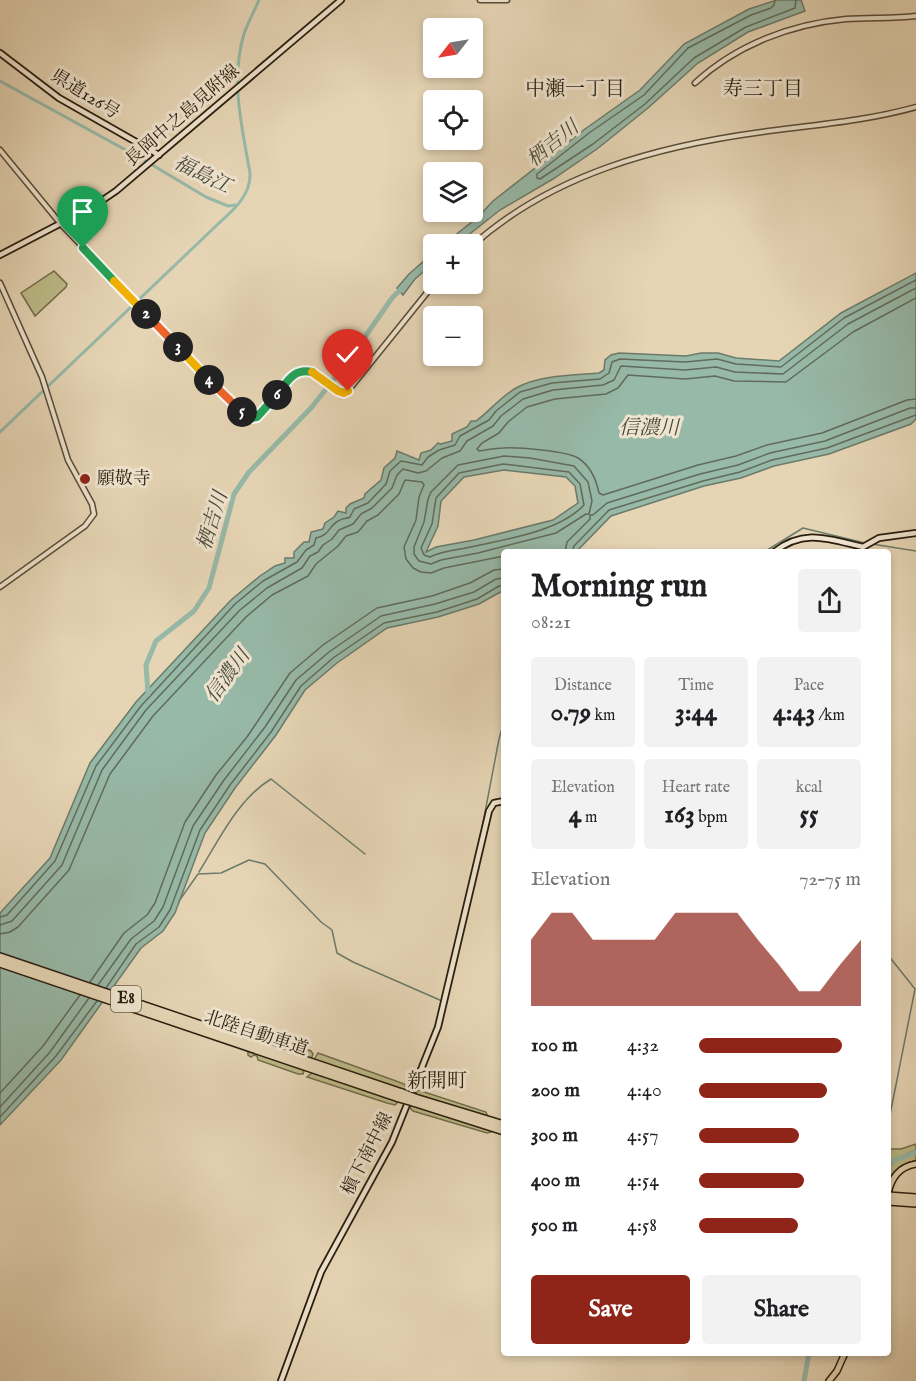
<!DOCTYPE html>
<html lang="en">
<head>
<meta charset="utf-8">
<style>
	:root { --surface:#fff; --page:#f2f2f2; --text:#202124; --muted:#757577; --accent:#8f2418 }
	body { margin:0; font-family:"IM FELL English","Noto Serif JP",serif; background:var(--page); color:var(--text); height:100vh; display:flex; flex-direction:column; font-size:22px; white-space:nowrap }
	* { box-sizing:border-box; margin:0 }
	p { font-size:20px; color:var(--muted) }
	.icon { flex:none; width:33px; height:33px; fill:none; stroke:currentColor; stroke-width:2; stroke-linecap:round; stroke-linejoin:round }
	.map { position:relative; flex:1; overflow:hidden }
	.panel { position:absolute; left:501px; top:549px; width:390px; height:807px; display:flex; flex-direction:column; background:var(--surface); border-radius:6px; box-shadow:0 3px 9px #0003 }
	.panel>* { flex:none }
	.needle { width:39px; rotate:239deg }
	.fabs { position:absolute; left:423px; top:18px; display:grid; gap:12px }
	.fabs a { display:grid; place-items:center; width:60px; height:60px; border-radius:6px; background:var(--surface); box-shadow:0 3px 9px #0003; font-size:30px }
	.pin { position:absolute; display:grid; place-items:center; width:51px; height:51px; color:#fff; margin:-62px -26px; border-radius:50% 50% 50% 0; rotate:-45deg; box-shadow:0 0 6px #0007 }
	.pin .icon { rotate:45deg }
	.km { position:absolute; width:30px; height:30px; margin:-15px; border-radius:50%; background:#222; color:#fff; font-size:16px; line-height:30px; text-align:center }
	.round { display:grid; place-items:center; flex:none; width:63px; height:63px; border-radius:6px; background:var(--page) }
	.headline { display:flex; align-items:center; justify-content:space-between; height:102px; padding:0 30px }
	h1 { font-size:33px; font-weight:700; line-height:45px }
	.metrics { display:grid; grid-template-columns:repeat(3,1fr); gap:9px; height:102px; padding:6px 30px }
	.metrics div { display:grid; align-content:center; border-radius:6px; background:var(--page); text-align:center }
	.metrics b { font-size:26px; font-weight:700 }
	.metrics small { font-size:16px; font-weight:400 }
	.metrics p { font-size:16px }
	.chart { height:168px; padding:12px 30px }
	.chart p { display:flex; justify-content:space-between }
	.chart svg { width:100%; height:108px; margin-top:6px; fill:var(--accent); opacity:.7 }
	.cta { display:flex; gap:12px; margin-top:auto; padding:12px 30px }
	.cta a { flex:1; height:69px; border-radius:6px; background:var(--accent); color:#fff; font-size:24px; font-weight:700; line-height:69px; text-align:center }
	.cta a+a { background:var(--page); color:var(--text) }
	ul { padding:0 30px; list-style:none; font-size:20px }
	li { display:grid; grid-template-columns:96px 72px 1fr; align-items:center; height:45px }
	li i { height:15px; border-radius:8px; background:var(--accent) }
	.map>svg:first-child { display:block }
	.green { fill:#bcbb88; stroke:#726c4b; stroke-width:1.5 }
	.water { fill:#97b9a8; stroke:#6b7b6a; stroke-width:1.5; fill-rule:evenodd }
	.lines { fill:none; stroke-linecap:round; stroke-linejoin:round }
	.shore { stroke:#606b5b; stroke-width:1.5 }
	.stream { stroke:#6b7b6a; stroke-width:1.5 }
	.canal { stroke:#97b9a8; stroke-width:3 }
	.river { stroke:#97b9a8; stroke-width:5 }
	.tertiary-casing { stroke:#584b38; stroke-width:7 }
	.secondary-casing { stroke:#291d0e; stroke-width:8 }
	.primary-casing { stroke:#291d0e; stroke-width:8 }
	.motorway-casing { stroke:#291d0e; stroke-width:10 }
	.tertiary { stroke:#efe4cf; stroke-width:4 }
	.secondary { stroke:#efe4cf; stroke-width:4.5 }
	.primary { stroke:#e6d5b5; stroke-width:5 }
	.motorway { stroke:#e6d5b5; stroke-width:7 }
	.motorway-bridge-casing { stroke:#291d0e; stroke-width:10; stroke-linecap:butt }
	.motorway-bridge { stroke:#e6d5b5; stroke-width:7 }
	.split-1-casing { stroke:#fff; stroke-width:12 }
	.split-2-casing { stroke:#fff; stroke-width:12 }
	.split-3-casing { stroke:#fff; stroke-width:12 }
	.split-4-casing { stroke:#fff; stroke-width:12 }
	.split-5-casing { stroke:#fff; stroke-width:12 }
	.split-6-casing { stroke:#fff; stroke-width:12 }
	.split-7-casing { stroke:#fff; stroke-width:12 }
	.split-8-casing { stroke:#fff; stroke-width:12 }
	.split-1 { stroke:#22a559; stroke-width:8 }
	.split-2 { stroke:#f5b400; stroke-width:8 }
	.split-3 { stroke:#f0652b; stroke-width:8 }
	.split-4 { stroke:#f5b400; stroke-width:8 }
	.split-5 { stroke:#f0652b; stroke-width:8 }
	.split-6 { stroke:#22a559; stroke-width:8 }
	.split-7 { stroke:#22a559; stroke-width:8 }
	.split-8 { stroke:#f5b400; stroke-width:8 }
	.poi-dot { fill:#8f2418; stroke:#efe4cf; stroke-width:2 }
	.labels { text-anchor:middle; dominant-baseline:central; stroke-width:6; stroke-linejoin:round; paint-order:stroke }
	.shield { fill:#efe4cf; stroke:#645948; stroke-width:1.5 }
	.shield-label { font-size:16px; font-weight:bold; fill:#291d0e }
	.street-label { font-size:18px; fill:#291d0e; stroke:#efe4cf }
	.poi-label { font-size:18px; fill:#291d0e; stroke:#efe4cf; text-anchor:start }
	.neighbourhood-label { font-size:20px; fill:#291d0e; stroke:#efe4cf }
	.water-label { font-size:20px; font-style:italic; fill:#4a4c3c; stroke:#efe4cf }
</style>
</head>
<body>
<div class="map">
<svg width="916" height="1381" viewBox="0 0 916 1381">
	<rect width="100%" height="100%" fill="#e6d5b5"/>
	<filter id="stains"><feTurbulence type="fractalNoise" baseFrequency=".00333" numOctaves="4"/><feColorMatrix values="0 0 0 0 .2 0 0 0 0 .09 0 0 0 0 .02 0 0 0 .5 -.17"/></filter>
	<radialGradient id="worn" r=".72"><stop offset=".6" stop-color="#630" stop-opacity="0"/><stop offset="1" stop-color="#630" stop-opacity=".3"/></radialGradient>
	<path class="green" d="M54,271L67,284L66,287L35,316L21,293Z
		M272,1038L311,1051L313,1054L311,1059L266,1044L269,1039Z
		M248,1050L304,1070L303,1074H298L258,1060L257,1056L254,1055L251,1057L248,1055Z
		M318,1053L396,1081L404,1084L406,1088L405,1090L314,1060Z
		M312,1073L400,1100L395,1105L387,1103L307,1077Z
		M418,1090L486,1112L488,1117L416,1094Z
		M412,1104L490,1129L491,1132L487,1133L413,1111L410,1108Z
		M916,1144V1150L888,1162V1149H901Z
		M916,1153V1160L900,1167L888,1178V1166L899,1159Z"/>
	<path class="water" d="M777,0H801L805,11L748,32L698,63L648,108L597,149L553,179L500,210L457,244H444L478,217L493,201L585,129L640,90L684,44L749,9Z
		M433,253V264L415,279L403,295L397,288L409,274Z
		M916,273V419L911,424L829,454L774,466L741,478L704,486L611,516L576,552H504V590L479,604L438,617L387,628L337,663L305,690L276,735L235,788L205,833L175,913L163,931L141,948L61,1060L0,1125V913L50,858L90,763L136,702L231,600L260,576L275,566L285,563V558H294V552L304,542H309L311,532L323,529L325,523L334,517L338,511L346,513V508L350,504L364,498L365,494L381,480L384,468L395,458L397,451L419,460L421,453L431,450L438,443L441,444L452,441V434L467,427L471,421H476C490,411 500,397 516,388C538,375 574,375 599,373L604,370L605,360L611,355L619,353L686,356L701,353H718L736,358L779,361L841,313ZM504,470L566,477L575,486L578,503L553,520L474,540L436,547L426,552L438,526L441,501L464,477Z"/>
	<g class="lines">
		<path class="shore" d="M775,0L774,5L771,8L751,15L688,48L644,95L589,133L537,174V178L540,179L593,144L645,104L694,58L746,27L795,8L796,0
			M916,298L853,332L786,382L734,381L715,376L685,379L628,375L618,388L606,394L555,399L527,407L508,422L499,433L482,443L477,449L479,451C487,450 495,448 503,448C517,447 567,451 578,458C591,466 596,479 599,493L603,495L698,465L736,456L767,445L822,433L907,400L916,399
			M504,456L530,458L574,466L588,482L592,501L589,514H586L556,533L478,553L441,560L431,564L419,561L414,554V547L424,522L428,499L431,492L458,465Z
			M503,464L569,472L580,484L584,505C560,531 508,539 475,546C460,550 444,550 430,557L424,555L421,548L432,524L436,498L459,473Z
			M565,552L567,542L590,519V515H593L607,503L700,474L738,465L770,453L825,441L910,408H916
			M572,552L574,546L609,510L703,481L740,472L772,460L827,448L916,415
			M0,917L7,915L55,861L96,766L141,706L235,604L263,581L297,562L306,550L314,545L316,538C331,535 328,525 340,520C343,518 346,519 350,517L354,509L368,503L386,484L390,471L401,461L422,465L428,457L439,450L455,445L460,436L489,420L496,411L520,392L552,383L600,379L609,373L612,362L620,359L685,362L717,359L736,364L781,367L844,318L916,280
			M0,925L12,921L62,865L102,770L146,710L240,610L267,588L302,568L310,556L318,552L323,545L332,539L339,530L353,524L361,514L372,508L392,488L397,475L403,469L418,473L426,471L442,458L460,451L467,441L493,426L501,416L523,399L553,390L603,385L614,380L621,366L685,370L716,367L735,372L783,374L848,324L916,288
			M0,934L10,932L18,927L69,870L110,774L153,716L246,617L272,595L308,576L316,564L338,546L346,536L358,532L367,521L378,515L399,494L405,480L422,482L424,485L419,497L416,520L404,547L406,559L413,568L421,572L431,573L444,568L504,556
			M90,982L124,933L147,915L155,903L185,822L216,775L247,737L290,673L323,645L377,608L432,596L470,583L494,570L504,569
			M98,985L131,939L154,921L163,907L193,826L224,780L265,727L296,680L329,652L381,616L435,604L474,592L496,579L504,578
			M106,988L136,944L159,927L170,910L200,830L230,785L271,732L301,686L333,658L384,623L437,612L477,599L499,586L504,585
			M0,1093L43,1046L80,995
			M0,1107L50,1052L89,998
			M0,1117L56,1056L97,1001"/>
		<path class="stream" d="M872,544L916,551
			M764,552L803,528L865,543
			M199,872C219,840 238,799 271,779L365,854
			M179,901L198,874L221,873L249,860L265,864L321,922L332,930L337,953L353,962L442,1001
			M455,947L482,828L499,739L504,722
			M888,955L915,989L888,1125"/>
		<path class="canal" d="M0,81L144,160L206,197L228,206L235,205
			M0,432L217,225C233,210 251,196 250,173C242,127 230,80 244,34C248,22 254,12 259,0"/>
		<path class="river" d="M148,694L146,665L156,641L194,611L209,588L234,494L249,472L311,408L346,364L392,298L404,286
			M888,1163L916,1152
			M804,1381L809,1353"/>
		<g class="tertiary-casing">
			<path id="tertiary" d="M480,0H507
				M695,83C736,45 791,24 846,19C869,17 893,19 916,16
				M0,150L60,223L221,392L243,413L252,418C276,411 278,376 302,372C321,369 330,395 347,392L434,284
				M472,246C552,174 658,146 762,132C814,125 866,121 916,107
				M0,283L42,377L68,460L92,504L94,514L85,526L0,587"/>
		</g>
		<g class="secondary-casing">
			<path id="secondary" d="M0,53L59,98L159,155
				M0,255L94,206L116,191L341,0
				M774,552C804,528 829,539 863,547L879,538L916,533
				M281,1381L321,1272L392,1142L438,1027L489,811L494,803L504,801"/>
		</g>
		<g class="primary-casing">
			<path id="primary" d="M888,1193C892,1177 899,1167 916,1164
				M829,1381L837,1371L845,1353"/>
		</g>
		<g class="motorway-casing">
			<path id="motorway" d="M0,957L402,1093
				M0,963L399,1098
				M415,1098L504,1125
				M413,1102L504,1131
				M888,1196L916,1198
				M888,1201L916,1203"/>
		</g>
		<use href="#tertiary" class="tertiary"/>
		<use href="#secondary" class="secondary"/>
		<use href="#primary" class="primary"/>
		<use href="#motorway" class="motorway"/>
		<g class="motorway-bridge-casing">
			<path id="motorway-bridge" d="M402,1093L415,1098
				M399,1098L413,1102"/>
		</g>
		<use href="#motorway-bridge" class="motorway-bridge"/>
	</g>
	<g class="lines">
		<g class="split-1-casing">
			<path id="split-1" d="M83,248L114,281"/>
		</g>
		<g class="split-2-casing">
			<path id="split-2" d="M114,281L146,314"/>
		</g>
		<g class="split-3-casing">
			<path id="split-3" d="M146,314L178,347"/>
		</g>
		<g class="split-4-casing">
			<path id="split-4" d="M178,347L209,380"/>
		</g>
		<g class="split-5-casing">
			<path id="split-5" d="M209,380L242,412"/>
		</g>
		<g class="split-6-casing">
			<path id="split-6" d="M242,412L252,418L257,417L277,395"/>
		</g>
		<g class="split-7-casing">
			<path id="split-7" d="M277,395C287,382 293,368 312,372"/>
		</g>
		<g class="split-8-casing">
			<path id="split-8" d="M312,372L338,391L344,393L348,391"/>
		</g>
		<use href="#split-1" class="split-1"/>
		<use href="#split-2" class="split-2"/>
		<use href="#split-3" class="split-3"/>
		<use href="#split-4" class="split-4"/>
		<use href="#split-5" class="split-5"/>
		<use href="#split-6" class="split-6"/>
		<use href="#split-7" class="split-7"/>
		<use href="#split-8" class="split-8"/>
	</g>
	<circle class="poi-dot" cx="85" cy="479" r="6"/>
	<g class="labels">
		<rect class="shield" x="111" y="986" width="30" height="26" rx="4.5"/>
		<g class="shield-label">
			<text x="126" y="999">E8</text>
		</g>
		<g class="street-label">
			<text transform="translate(85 95) rotate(32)">県道126号</text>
			<text transform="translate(183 116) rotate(-41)">長岡中之島見附線</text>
			<text transform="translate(256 1034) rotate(18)">北陸自動車道</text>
			<text transform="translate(368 1154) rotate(-63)">槇下南中線</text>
		</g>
		<g class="poi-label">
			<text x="97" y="479">願敬寺</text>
		</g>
		<g class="neighbourhood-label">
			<text x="575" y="89">中瀬一丁目</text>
			<text x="763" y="89">寿三丁目</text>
			<text x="437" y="1081">新開町</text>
		</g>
		<g class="water-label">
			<text transform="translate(553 144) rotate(-39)">栖吉川</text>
			<text transform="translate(202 175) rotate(26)">福島江</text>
			<text x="649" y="428">信濃川</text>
			<text transform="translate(213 521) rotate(-73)">栖吉川</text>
			<text transform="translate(228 676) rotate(-54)">信濃川</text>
		</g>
	</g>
	<rect width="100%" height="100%" filter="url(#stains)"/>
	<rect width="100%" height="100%" fill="url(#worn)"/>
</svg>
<div class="fabs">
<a><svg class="needle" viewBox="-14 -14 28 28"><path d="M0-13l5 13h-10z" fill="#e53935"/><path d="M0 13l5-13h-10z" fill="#757577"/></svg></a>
<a><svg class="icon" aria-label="locate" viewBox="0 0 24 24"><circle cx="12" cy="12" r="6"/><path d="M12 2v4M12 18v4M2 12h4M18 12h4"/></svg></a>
<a><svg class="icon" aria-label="layers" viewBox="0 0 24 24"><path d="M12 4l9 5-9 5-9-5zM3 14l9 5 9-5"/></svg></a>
<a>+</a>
<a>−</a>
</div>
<div class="pin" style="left:83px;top:248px;background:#1e9e55"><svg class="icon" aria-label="arrive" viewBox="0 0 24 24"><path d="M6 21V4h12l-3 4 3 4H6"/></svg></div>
<div class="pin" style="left:348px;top:391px;background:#d93025"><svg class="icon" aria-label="check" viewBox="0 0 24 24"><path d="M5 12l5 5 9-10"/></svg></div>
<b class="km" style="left:146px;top:314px">2</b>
<b class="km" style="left:178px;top:347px">3</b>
<b class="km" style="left:209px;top:380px">4</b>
<b class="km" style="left:242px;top:412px">5</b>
<b class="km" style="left:277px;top:395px">6</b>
<section class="panel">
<div class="headline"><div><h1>Morning run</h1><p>08:21</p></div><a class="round"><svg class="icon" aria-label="share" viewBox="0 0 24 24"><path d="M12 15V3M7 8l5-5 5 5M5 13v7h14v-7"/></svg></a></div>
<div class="metrics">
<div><p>Distance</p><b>0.79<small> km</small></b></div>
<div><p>Time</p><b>3:44</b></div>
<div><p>Pace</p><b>4:43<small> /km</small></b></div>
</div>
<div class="metrics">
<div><p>Elevation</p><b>4<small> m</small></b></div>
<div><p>Heart rate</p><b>163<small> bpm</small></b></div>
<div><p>kcal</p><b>55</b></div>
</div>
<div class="chart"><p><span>Elevation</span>72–75 m</p>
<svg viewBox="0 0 160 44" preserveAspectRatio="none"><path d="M0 44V17L10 6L20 6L30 17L40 17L50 17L60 17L70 6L80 6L90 6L100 6L110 17L120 27L130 38L140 38L150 27L160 17V44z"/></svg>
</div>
<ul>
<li><b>100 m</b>4:32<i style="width:88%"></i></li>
<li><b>200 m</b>4:40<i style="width:79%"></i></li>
<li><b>300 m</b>4:57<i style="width:62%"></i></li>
<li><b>400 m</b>4:54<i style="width:65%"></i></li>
<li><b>500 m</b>4:58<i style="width:61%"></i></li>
</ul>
<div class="cta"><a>Save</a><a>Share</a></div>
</section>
</div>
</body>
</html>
